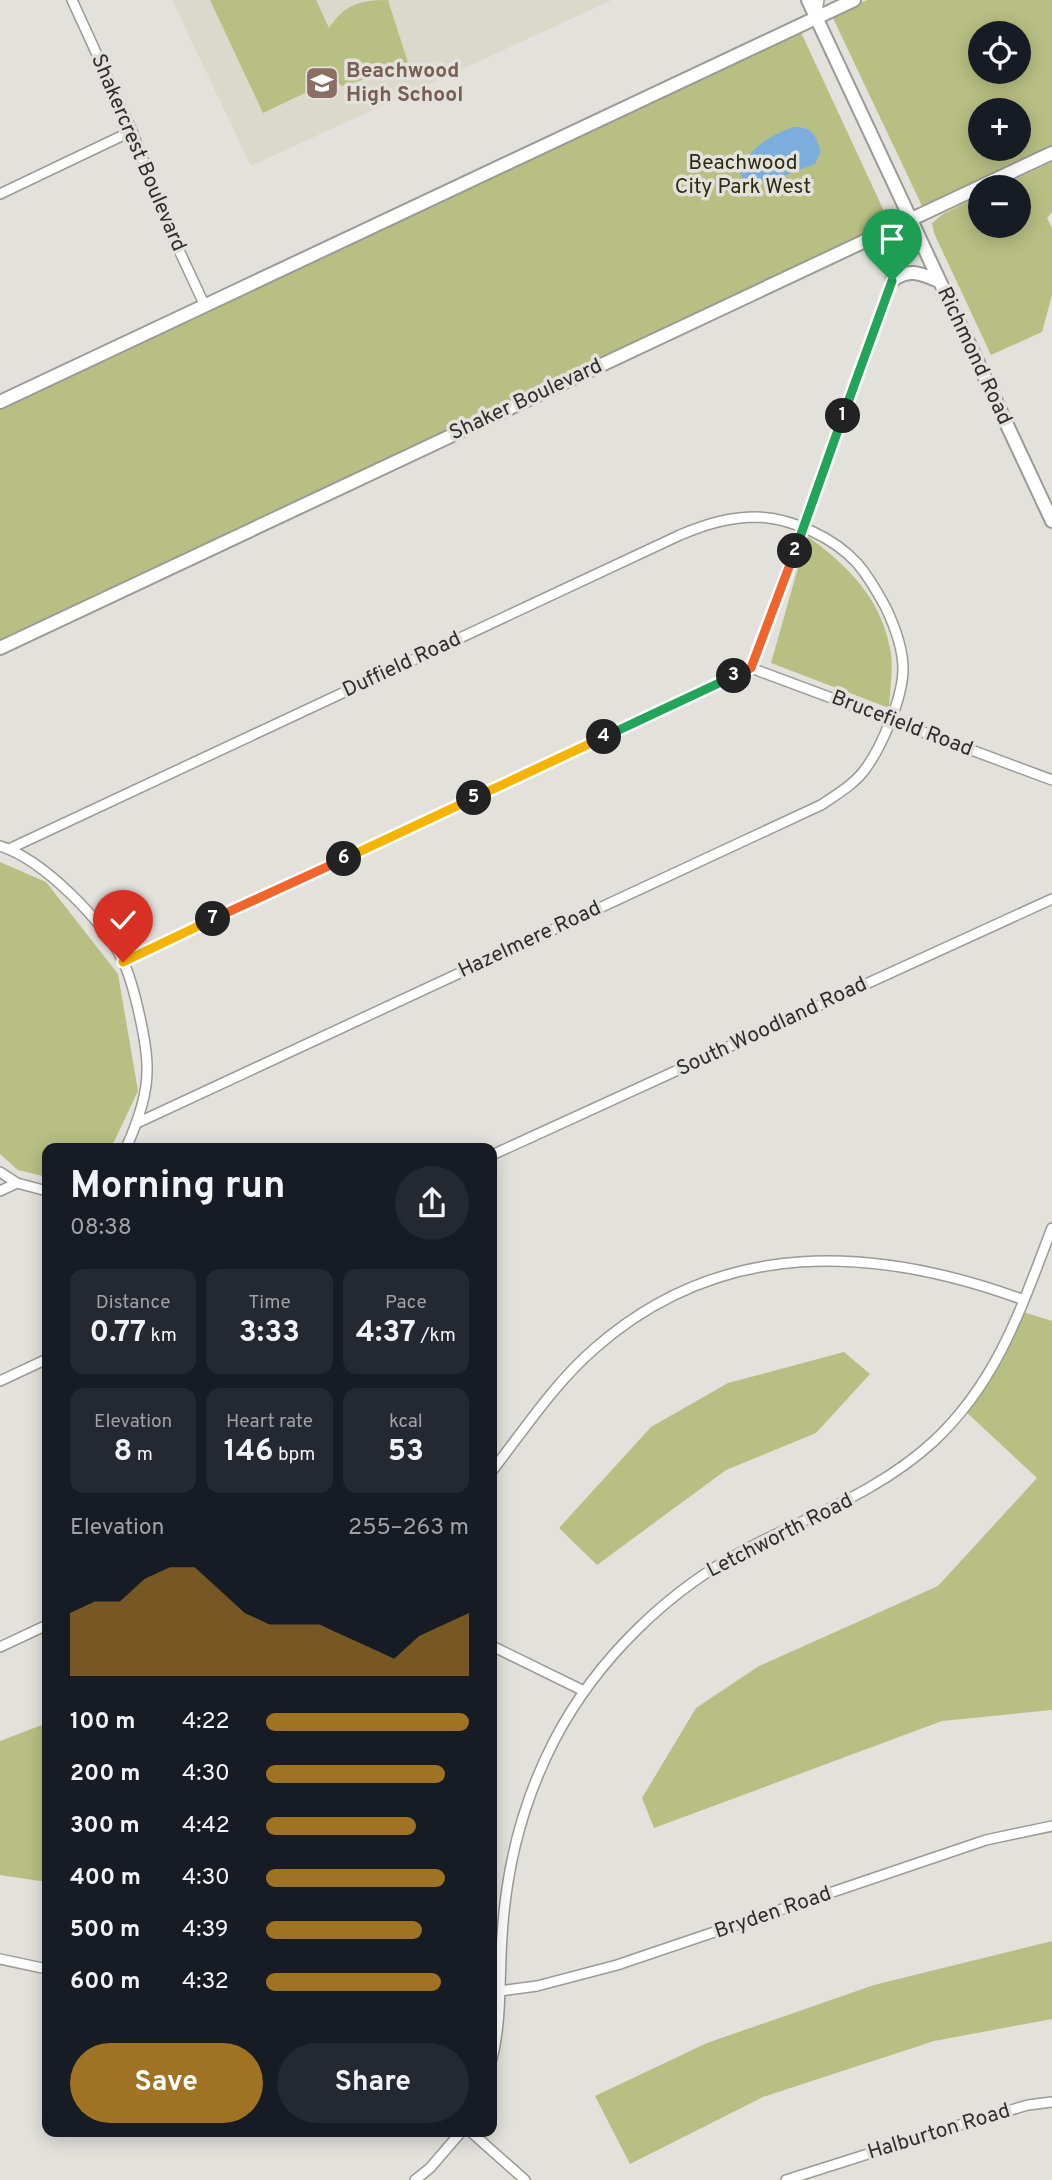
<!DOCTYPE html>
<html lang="en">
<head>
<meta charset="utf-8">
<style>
	:root { --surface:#171b24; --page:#242831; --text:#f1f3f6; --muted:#9ea1a6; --accent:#a07224 }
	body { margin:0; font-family:Overpass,sans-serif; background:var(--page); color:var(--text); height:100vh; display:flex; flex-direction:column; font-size:26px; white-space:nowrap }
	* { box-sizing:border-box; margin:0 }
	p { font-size:23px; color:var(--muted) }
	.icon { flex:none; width:38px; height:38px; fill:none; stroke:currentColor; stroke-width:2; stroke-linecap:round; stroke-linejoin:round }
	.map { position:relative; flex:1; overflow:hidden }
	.sheet { position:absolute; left:42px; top:1143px; width:455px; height:994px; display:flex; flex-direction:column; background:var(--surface); border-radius:14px; box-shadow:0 4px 18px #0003 }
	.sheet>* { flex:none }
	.tools { position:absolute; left:968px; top:21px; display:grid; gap:14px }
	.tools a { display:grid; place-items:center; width:63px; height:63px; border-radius:50%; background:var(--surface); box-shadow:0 4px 18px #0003; font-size:35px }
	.pin { position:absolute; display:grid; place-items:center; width:60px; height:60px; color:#fff; margin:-72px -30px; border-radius:50% 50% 50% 0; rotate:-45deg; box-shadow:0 0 7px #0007 }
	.pin .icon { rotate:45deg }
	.km { position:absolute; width:35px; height:35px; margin:-18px; border-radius:50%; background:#222; color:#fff; font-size:19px; line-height:35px; text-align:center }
	.round { display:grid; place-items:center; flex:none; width:74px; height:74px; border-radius:37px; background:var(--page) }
	.head { display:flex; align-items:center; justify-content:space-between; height:119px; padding:0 28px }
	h1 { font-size:38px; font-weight:700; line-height:52px }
	.figures { display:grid; grid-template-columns:repeat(3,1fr); gap:10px; height:119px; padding:7px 28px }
	.figures div { display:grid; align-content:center; border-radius:14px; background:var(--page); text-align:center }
	.figures b { font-size:30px; font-weight:700 }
	.figures small { font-size:19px; font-weight:400 }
	.figures p { font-size:19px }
	.chart { height:196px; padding:14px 28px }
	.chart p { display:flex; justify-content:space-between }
	.chart svg { width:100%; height:126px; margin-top:7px; fill:var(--accent); opacity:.7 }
	.primary-button { display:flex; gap:14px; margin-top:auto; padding:14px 28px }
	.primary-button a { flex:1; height:80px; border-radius:42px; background:var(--accent); color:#fff; font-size:28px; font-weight:700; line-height:80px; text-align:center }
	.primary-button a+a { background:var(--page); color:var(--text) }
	ul { padding:0 28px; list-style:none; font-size:23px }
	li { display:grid; grid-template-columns:112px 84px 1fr; align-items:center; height:52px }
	li i { height:18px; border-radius:9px; background:var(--accent) }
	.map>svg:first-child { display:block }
	.built { fill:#dbd9cc }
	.green { fill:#b7bf83; fill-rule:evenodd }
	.water { fill:#7daddd }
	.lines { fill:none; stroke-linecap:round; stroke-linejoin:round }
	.minor-casing { stroke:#9b9a95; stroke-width:12 }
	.major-casing { stroke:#9b9a95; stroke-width:16 }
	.minor { stroke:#fff; stroke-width:9 }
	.major { stroke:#fff; stroke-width:12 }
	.split-1-casing { stroke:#fff; stroke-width:14 }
	.split-2-casing { stroke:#fff; stroke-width:14 }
	.split-3-casing { stroke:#fff; stroke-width:14 }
	.split-4-casing { stroke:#fff; stroke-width:14 }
	.split-5-casing { stroke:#fff; stroke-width:14 }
	.split-6-casing { stroke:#fff; stroke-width:14 }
	.split-7-casing { stroke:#fff; stroke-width:14 }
	.split-8-casing { stroke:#fff; stroke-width:14 }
	.split-1 { stroke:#22a559; stroke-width:9 }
	.split-2 { stroke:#22a559; stroke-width:9 }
	.split-3 { stroke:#f0652b; stroke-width:9 }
	.split-4 { stroke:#22a559; stroke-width:9 }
	.split-5 { stroke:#f5b400; stroke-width:9 }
	.split-6 { stroke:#f5b400; stroke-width:9 }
	.split-7 { stroke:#f0652b; stroke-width:9 }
	.split-8 { stroke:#f5b400; stroke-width:9 }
	.labels { text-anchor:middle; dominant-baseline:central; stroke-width:7; stroke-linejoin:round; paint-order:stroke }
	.education-label { font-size:21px; font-weight:bold; fill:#785e54; stroke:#e2e1dc; text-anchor:start }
	.street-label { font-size:21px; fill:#2f2f2d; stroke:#e2e1dc }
	.park-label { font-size:21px; fill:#2b2d10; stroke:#e2e1dc }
</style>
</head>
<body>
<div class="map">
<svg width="1052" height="2180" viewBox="0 0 1052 2180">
	<rect width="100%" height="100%" fill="#e2e1dc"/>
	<path class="built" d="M172,0H612L251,166Z"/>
	<path class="green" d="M210,0H316L329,28C345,4 361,0 388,0L409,66L342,86L334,79L263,113Z
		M867,0H1052V150L923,208L833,18L834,15ZM980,33H1018V72H980ZM980,110H1018V149H980Z
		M798,26L890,224L0,648V402Z
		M1052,162V212L1047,218L1052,228V295L1042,332L991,355L934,233L932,223L943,214L980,196V226H1018V187H999Z
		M807,536C847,565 880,597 890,648C894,666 890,689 889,708L771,663Z
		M0,862L46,882L118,974L138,1091L111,1148H47V1177L18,1170L0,1154Z
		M1020,1311L1052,1321V1710L942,1721L654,1828L642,1798L696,1708L759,1666L938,1586L1037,1478L964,1410Z
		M844,1352L870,1374L816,1433L726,1470L597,1565L559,1528L651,1427L728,1383Z
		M47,1723V1882L0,1875V1741Z
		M1052,1941V2019L934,2041L763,2097L630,2164L595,2096L707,2043L874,1985Z"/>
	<path class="water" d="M793,127C813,127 814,133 821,151L815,164L773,180L744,182L739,171C751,147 769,136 793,127Z"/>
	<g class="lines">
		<g class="minor-casing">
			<path id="minor" d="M72,0L132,131L171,233L205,306
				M816,16L819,0
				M0,194L132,131
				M751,668L1052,780
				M0,846C44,860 103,921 123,961C134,984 148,1046 147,1071C147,1095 136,1126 126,1148
				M9,849L680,535C706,524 729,517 757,517C792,518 834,538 857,563C869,577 878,593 886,608C895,627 903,648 903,669C903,697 882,746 866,768C855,784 837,794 821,805L137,1123
				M123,962L751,668L906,244L910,220
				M492,1155L1052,899
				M0,1172L17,1183L47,1191
				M0,1191L17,1183
				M0,1381L47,1359
				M492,1471C524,1430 554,1384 594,1349C721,1237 874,1245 1024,1300
				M492,1646L584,1691
				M0,1647L47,1625
				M0,1959L47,1969
				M492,1992L537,1986L617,1965L986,1840L1052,1826
				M492,2059C502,2020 499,1977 502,1936C506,1869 523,1801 554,1741C597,1658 671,1587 754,1545C817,1513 881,1490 934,1441C998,1381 1021,1308 1052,1228
				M471,2132L525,2180
				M415,2180L430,2168L461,2132
				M786,2180L956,2126L1028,2105L1052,2102"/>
		</g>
		<g class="major-casing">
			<path id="major" d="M808,0L1052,521
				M892,281C908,267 922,274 939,281
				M0,402L854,0
				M0,648L1052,153"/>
		</g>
		<use href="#minor" class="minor"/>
		<use href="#major" class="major"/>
	</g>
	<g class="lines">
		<g class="split-1-casing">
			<path id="split-1" d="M843,416L892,281"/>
		</g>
		<g class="split-2-casing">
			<path id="split-2" d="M795,551L843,416"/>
		</g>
		<g class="split-3-casing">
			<path id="split-3" d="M734,676L751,668L795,551"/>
		</g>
		<g class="split-4-casing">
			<path id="split-4" d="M604,737L734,676"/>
		</g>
		<g class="split-5-casing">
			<path id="split-5" d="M474,798L604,737"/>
		</g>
		<g class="split-6-casing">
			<path id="split-6" d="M344,859L474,798"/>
		</g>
		<g class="split-7-casing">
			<path id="split-7" d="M213,919L344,859"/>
		</g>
		<g class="split-8-casing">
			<path id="split-8" d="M123,962L213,919"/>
		</g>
		<use href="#split-1" class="split-1"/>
		<use href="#split-2" class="split-2"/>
		<use href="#split-3" class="split-3"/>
		<use href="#split-4" class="split-4"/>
		<use href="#split-5" class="split-5"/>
		<use href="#split-6" class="split-6"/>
		<use href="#split-7" class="split-7"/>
		<use href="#split-8" class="split-8"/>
	</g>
	<defs>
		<g id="school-square" transform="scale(1.75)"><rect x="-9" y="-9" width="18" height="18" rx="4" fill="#8d6e63" stroke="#e2e1dc"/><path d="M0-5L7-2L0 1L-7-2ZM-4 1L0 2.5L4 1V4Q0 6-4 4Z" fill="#fff"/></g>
	</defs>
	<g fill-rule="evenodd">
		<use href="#school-square" x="322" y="83"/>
	</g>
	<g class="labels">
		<g class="education-label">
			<text x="346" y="71">Beachwood<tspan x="346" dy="24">High School</tspan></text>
		</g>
		<g class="street-label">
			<text transform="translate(138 153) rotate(67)">Shakercrest Boulevard</text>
			<text transform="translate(974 356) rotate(65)">Richmond Road</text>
			<text transform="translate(526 400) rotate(-25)">Shaker Boulevard</text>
			<text transform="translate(402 665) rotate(-25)">Duffield Road</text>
			<text transform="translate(902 724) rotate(21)">Brucefield Road</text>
			<text transform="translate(530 940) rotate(-25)">Hazelmere Road</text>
			<text transform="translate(772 1027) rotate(-25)">South Woodland Road</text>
			<text transform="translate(780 1536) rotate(-27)">Letchworth Road</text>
			<text transform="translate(773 1913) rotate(-19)">Bryden Road</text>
			<text transform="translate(939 2132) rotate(-17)">Halburton Road</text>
		</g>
		<g class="park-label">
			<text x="743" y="163">Beachwood<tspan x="743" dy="24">City Park West</tspan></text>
		</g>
	</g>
</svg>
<div class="tools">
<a><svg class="icon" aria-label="locate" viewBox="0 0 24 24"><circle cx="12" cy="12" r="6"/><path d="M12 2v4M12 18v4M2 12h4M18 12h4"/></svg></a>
<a>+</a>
<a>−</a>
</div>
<div class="pin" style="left:892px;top:281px;background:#1e9e55"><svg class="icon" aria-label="arrive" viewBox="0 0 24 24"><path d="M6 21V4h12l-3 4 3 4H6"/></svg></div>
<div class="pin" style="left:123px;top:962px;background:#d93025"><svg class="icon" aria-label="check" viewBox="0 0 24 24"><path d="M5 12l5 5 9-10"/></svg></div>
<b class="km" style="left:843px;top:416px">1</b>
<b class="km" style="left:795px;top:551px">2</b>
<b class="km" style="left:734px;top:676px">3</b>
<b class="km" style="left:604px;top:737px">4</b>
<b class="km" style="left:474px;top:798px">5</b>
<b class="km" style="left:344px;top:859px">6</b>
<b class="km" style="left:213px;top:919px">7</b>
<section class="sheet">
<div class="head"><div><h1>Morning run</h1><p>08:38</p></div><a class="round"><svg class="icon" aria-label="share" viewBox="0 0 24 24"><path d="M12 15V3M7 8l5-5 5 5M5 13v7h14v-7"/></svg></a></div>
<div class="figures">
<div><p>Distance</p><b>0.77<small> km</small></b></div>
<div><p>Time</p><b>3:33</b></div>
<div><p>Pace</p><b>4:37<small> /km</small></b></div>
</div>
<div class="figures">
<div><p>Elevation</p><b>8<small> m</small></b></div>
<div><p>Heart rate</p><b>146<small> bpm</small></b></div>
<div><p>kcal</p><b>53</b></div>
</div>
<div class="chart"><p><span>Elevation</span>255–263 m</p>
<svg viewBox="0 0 160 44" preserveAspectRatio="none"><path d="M0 44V22L10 18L20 18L30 10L40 6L50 6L60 14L70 22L80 26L90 26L100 26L110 30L120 34L130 38L140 30L150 26L160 22V44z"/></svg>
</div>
<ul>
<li><b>100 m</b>4:22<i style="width:100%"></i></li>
<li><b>200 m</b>4:30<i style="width:88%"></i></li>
<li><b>300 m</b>4:42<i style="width:74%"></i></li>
<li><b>400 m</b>4:30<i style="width:88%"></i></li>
<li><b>500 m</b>4:39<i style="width:77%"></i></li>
<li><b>600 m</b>4:32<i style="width:86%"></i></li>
</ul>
<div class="primary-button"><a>Save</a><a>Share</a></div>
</section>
</div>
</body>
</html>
